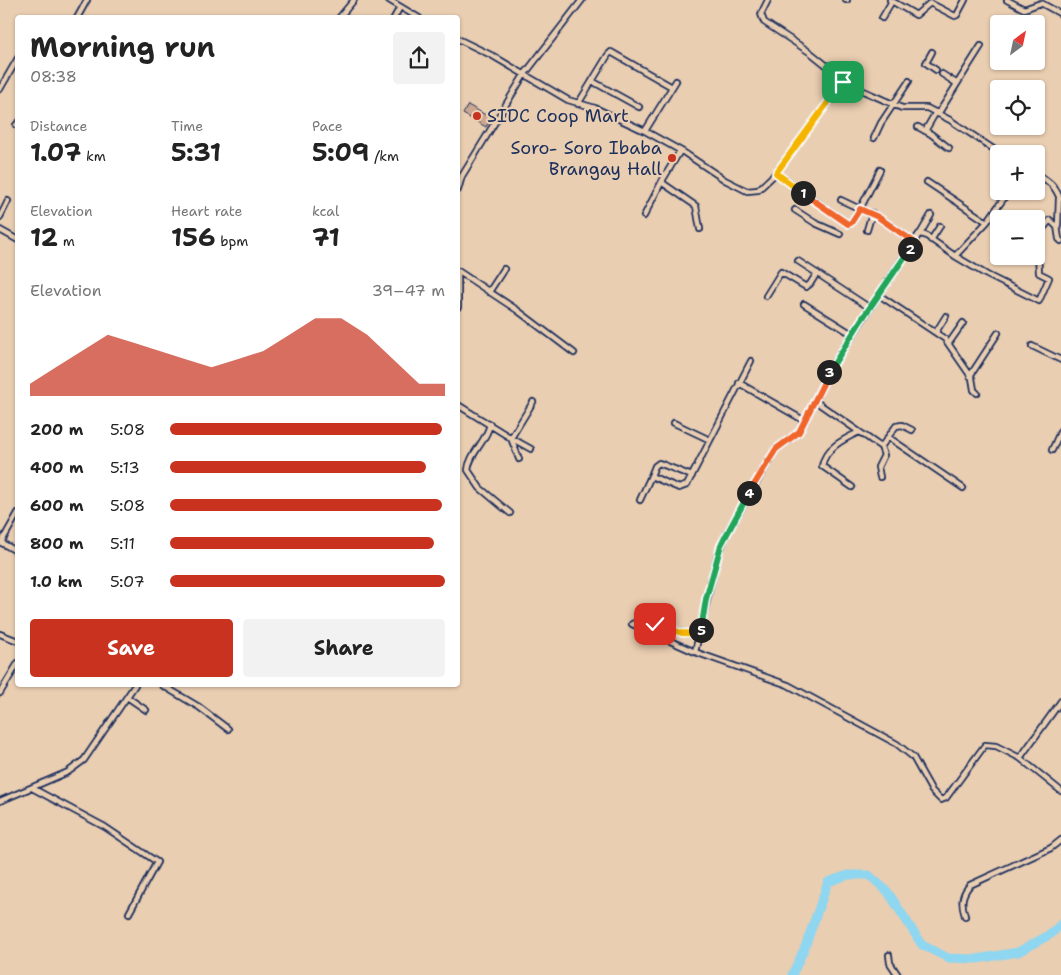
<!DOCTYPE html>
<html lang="en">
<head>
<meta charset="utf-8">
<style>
	:root { --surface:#fff; --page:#f2f2f2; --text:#222; --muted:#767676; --accent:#c8321e }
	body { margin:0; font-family:"Shantell Sans",sans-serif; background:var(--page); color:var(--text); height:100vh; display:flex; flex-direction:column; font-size:19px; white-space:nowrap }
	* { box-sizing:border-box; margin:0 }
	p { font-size:16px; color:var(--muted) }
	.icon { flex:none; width:28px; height:28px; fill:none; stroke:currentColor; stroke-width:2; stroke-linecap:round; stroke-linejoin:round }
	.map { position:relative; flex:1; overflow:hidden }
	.details { position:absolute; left:15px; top:15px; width:445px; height:672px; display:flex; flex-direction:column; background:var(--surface); border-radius:5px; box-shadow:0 1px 4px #0004 }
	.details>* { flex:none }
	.needle { width:32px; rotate:33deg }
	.controls { position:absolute; left:990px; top:15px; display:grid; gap:10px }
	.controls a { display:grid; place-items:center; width:55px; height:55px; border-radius:5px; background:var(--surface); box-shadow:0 1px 4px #0004; font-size:25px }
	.pin { position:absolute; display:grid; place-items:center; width:42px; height:42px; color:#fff; margin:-21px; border-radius:10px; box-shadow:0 2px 8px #0006 }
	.km { position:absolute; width:25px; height:25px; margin:-12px; border-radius:50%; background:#222; color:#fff; font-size:14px; line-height:25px; text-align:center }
	.round { display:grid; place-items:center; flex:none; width:52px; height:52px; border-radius:5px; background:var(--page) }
	.head { display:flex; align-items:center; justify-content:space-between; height:85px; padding:0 15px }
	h1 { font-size:28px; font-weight:700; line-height:38px }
	.metrics { display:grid; grid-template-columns:repeat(3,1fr); gap:8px; height:85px; padding:5px 15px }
	.metrics div { display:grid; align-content:center }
	.metrics b { font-size:25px; font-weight:700 }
	.metrics small { font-size:14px; font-weight:400 }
	.metrics p { font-size:14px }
	.chart { height:140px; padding:10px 15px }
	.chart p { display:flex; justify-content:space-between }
	.chart svg { width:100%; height:90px; margin-top:5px; fill:var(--accent); opacity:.7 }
	.cta { display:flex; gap:10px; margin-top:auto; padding:10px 15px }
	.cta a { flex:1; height:58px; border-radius:5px; background:var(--accent); color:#fff; font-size:20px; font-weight:700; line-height:58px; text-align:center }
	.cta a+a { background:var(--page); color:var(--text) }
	ul { padding:0 15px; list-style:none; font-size:16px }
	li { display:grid; grid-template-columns:80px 60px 1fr; align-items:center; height:38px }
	li i { height:12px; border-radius:6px; background:var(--accent) }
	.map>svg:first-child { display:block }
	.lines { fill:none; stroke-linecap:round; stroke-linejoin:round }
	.river { stroke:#8fd6f1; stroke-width:9 }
	.building { fill:#cba792; stroke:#1b2f5e }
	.minor-casing { stroke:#1b2f5e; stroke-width:8 }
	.minor { stroke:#eaceb1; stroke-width:4.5 }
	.split-1-casing { stroke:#fff; stroke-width:10 }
	.split-2-casing { stroke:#fff; stroke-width:10 }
	.split-3-casing { stroke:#fff; stroke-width:10 }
	.split-4-casing { stroke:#fff; stroke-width:10 }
	.split-5-casing { stroke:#fff; stroke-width:10 }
	.split-6-casing { stroke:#fff; stroke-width:10 }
	.split-1 { stroke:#f5b400; stroke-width:6 }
	.split-2 { stroke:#f0652b; stroke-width:6 }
	.split-3 { stroke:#22a559; stroke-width:6 }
	.split-4 { stroke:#f0652b; stroke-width:6 }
	.split-5 { stroke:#22a559; stroke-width:6 }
	.split-6 { stroke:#f5b400; stroke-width:6 }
	.poi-dot { fill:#c8321e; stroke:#eaceb1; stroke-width:2 }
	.labels { text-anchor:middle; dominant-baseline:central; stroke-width:4.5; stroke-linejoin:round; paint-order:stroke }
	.poi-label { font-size:18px; fill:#1b2f5e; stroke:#eaceb1; text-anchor:start }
</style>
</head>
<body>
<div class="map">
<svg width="1061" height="975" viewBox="0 0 1061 975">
	<rect width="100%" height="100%" fill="#eaceb1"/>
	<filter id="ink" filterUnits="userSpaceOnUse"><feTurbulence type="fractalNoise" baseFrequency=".02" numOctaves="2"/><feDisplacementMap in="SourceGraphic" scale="10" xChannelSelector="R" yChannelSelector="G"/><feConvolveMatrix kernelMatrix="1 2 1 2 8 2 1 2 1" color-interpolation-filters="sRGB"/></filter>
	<g filter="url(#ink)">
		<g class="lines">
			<path class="river" d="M792,975L805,947L828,882L848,875H869L888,892L922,945L948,958L977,959L1018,952L1051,934L1061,924"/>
		</g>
		<path class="building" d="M468,105L491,118L486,127L463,114Z"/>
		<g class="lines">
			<g class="minor-casing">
				<path id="minor" d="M389,0L419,18
					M768,0L761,14L764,22L811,53L836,73L843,82L902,108H927L950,120L1001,154
					M846,0H847
					M890,0L916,15L930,3L955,16L957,15L965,0
					M1007,0L1024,9L1041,3L1061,14
					M77,18L87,0
					M339,18L354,0
					M394,18L400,7
					M882,18L892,1
					M458,39L493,56L568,100L595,108L645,131L683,152L725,180L747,191L758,190L776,173L848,224L851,223L860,209L878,217L914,242
					M932,52L926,63L936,70
					M942,74L956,83
					M592,81L639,107
					M0,89L18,58
					M578,104L608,55L611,52L672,87
					M938,114L981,46
					M16,125L18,123
					M918,127L931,134L949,148
					M645,131L676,81
					M925,131L936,112
					M874,138L881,123L909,81
					M680,151L662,181L664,184L696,206L700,229
					M776,173L843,82
					M1036,173C1048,181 1055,185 1060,199
					M927,182L987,222
					M458,190L462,176L524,75L582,0
					M1009,191L987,222L955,256L987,275L1039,301L1049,278L1039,273L1038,253L1041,231L1050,220L1056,226L1058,225L1059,198
					M841,200L860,209L880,170
					M795,210L815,223L840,234
					M644,216L662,181
					M0,217L8,201
					M1057,226L1059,239L1061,241
					M0,230L18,240
					M867,230L872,213
					M920,234L931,215
					M931,240L940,226
					M955,256L925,235L919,234L834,363L799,432L776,449L727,533L717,557L695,652L788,685L897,744L913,757L932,791L941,800L946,798L985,745L996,746L1020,758
					M798,261L870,308
					M458,271L517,310L574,353
					M458,275V307
					M489,292L504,269
					M879,295L945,339L972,378L974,390L977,393
					M766,296L781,272L806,287L810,284L817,273
					M804,304L852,334
					M936,332L946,316
					M949,343L963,323
					M1032,346L1061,360
					M970,376L998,333
					M739,383L805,421
					M815,401L881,447L884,455L878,467L880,477
					M458,405L511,438L519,459
					M674,423L710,440
					M490,424C487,441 469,454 468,470L480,488L510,513
					M888,437L963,488
					M881,447L896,426L902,425L912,430
					M531,449L511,438L533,402
					M1052,450L1061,430
					M651,476L655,466L659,463L692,476
					M852,487L822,466C825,448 844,439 859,432
					M640,500L651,476L679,488L687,485L751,361
					M0,542L18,552
					M1,543L18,513
					M0,634L18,641
					M695,652L632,624C647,616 669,630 684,633C689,634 695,634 700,634
					M162,685L199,707L228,729
					M0,693L18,663
					M127,697L146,710
					M1061,701L1020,758L1061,791
					M32,788L105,827L157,862L129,913
					M0,801L68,772L84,760L135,685
					M965,916C961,904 961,895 970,885L1051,848L1061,840
					M889,955L890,963L898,975"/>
			</g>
			<use href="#minor" class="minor"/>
		</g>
	</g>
	<g class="lines" filter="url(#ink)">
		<g class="split-1-casing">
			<path id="split-1" d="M803,193L776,173L843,82"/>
		</g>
		<g class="split-2-casing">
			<path id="split-2" d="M803,193L848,224L851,223L860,209L878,217L914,242L910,249"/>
		</g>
		<g class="split-3-casing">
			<path id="split-3" d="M829,372L860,322L910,249"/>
		</g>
		<g class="split-4-casing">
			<path id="split-4" d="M749,493L776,449L799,432L829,372"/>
		</g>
		<g class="split-5-casing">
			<path id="split-5" d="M701,630L706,599L721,545L749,493"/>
		</g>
		<g class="split-6-casing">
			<path id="split-6" d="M655,624L682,633L700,634L701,630"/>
		</g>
		<use href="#split-1" class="split-1"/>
		<use href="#split-2" class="split-2"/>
		<use href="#split-3" class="split-3"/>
		<use href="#split-4" class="split-4"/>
		<use href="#split-5" class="split-5"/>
		<use href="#split-6" class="split-6"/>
	</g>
	<g class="poi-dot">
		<circle cx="477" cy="116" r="5"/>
		<circle cx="672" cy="158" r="5"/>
	</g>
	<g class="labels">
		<g class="poi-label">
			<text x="487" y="116">SIDC Coop Mart</text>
			<text x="662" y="148" text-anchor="end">Soro- Soro Ibaba<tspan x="662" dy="21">Brangay Hall</tspan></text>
		</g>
	</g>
</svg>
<div class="controls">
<a><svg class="needle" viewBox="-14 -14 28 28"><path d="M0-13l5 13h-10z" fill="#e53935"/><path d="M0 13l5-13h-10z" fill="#767676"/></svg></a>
<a><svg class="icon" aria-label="locate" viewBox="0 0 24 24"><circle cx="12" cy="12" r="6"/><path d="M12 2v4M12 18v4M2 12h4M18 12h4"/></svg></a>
<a>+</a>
<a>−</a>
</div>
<div class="pin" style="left:843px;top:82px;background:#1e9e55"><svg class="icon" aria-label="arrive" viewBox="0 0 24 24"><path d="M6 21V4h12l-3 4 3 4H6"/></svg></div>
<div class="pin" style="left:655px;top:624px;background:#d93025"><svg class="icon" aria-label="check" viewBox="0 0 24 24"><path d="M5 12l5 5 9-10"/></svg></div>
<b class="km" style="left:803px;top:193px">1</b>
<b class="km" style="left:910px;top:249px">2</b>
<b class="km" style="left:829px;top:372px">3</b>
<b class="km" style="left:749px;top:493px">4</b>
<b class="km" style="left:701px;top:630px">5</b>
<section class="details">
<div class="head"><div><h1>Morning run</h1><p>08:38</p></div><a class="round"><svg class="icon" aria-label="share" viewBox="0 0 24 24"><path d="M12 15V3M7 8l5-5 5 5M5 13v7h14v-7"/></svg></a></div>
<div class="metrics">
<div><p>Distance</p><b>1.07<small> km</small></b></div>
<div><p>Time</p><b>5:31</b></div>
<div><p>Pace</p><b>5:09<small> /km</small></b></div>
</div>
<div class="metrics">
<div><p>Elevation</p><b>12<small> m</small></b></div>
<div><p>Heart rate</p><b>156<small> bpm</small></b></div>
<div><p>kcal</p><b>71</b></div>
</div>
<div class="chart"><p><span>Elevation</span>39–47 m</p>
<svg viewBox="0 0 160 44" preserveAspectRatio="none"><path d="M0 44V38L10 30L20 22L30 14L40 18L50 22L60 26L70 30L80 26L90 22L100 14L110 6L120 6L130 14L140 26L150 38L160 38V44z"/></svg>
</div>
<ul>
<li><b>200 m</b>5:08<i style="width:99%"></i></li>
<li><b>400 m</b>5:13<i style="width:93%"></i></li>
<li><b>600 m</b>5:08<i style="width:99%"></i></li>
<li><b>800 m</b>5:11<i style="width:96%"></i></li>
<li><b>1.0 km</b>5:07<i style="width:100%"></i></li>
</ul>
<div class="cta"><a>Save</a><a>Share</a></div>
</section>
</div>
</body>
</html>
